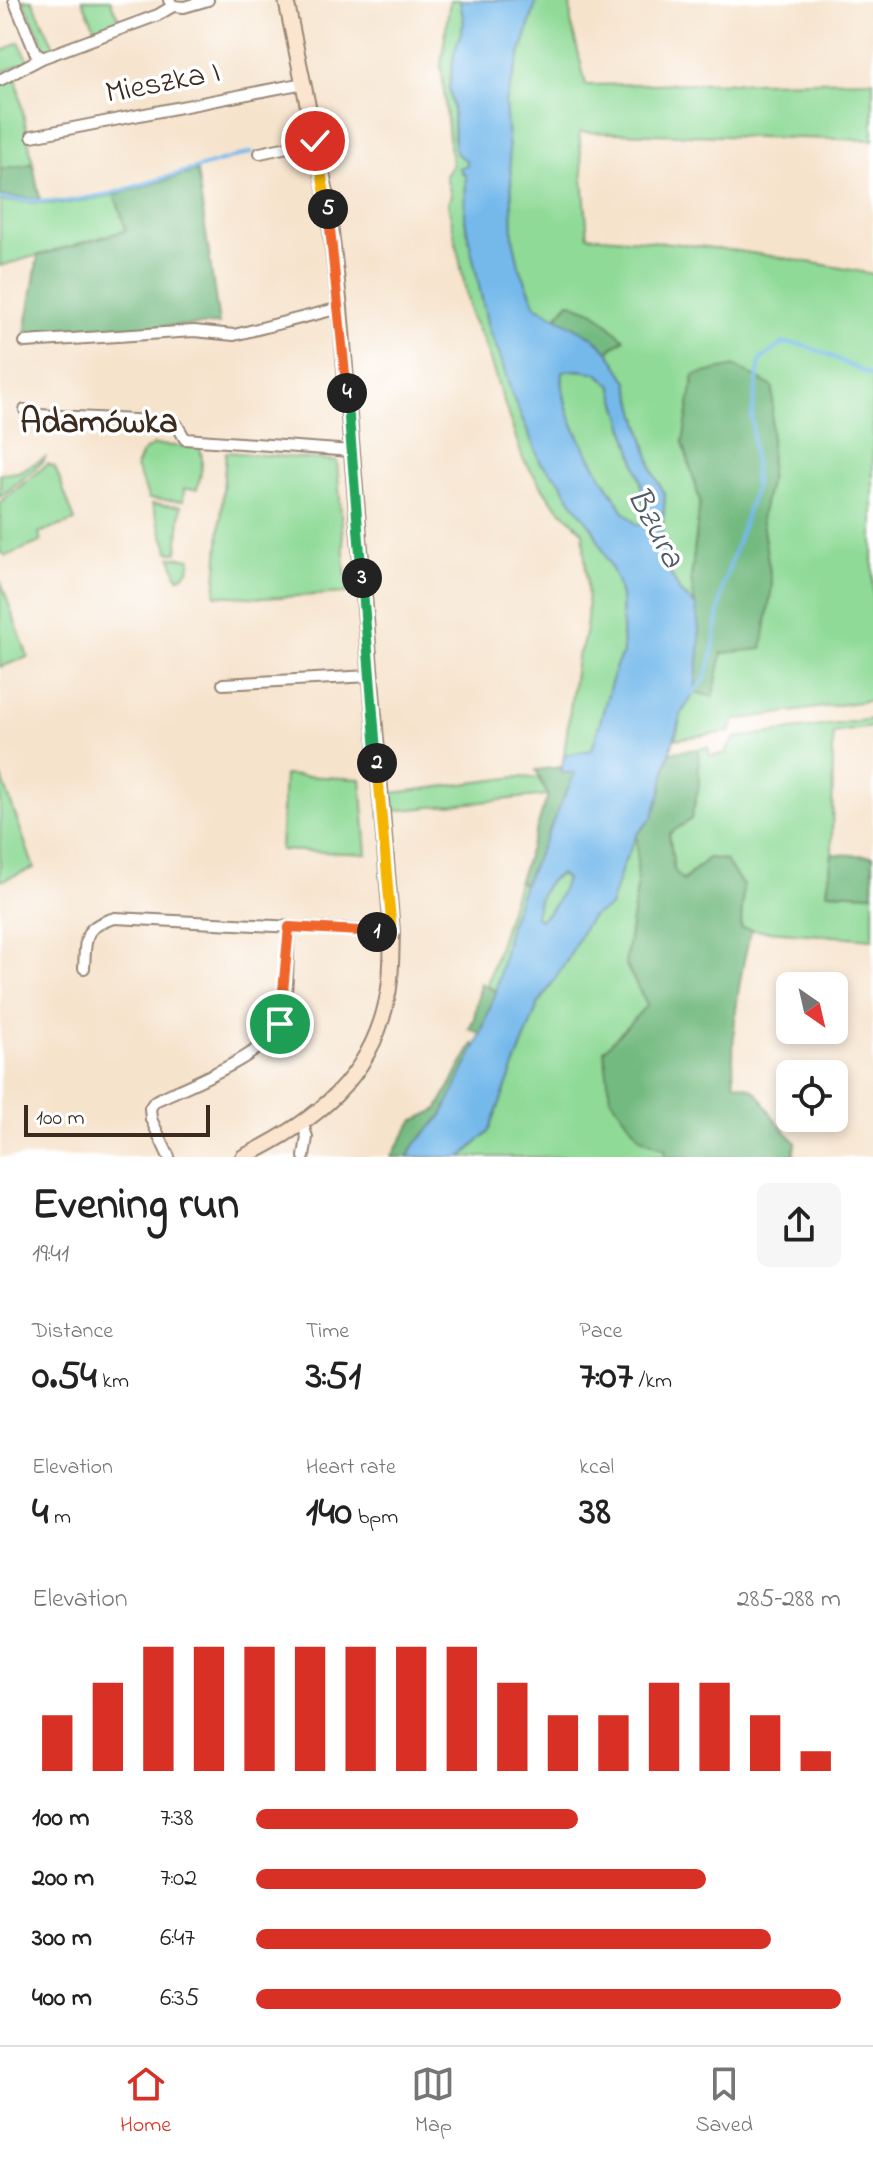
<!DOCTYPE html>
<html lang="en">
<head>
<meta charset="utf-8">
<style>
	:root { --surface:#fff; --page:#f6f6f6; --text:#222; --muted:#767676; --line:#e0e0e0; --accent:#d93025 }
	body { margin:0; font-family:"Indie Flower",sans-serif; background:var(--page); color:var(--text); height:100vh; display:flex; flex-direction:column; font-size:30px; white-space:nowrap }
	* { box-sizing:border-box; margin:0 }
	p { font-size:26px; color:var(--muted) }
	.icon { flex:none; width:44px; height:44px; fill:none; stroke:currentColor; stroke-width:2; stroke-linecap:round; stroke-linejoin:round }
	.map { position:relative; height:1157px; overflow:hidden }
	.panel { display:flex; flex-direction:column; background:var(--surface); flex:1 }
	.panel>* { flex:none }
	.needle { width:52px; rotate:146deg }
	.fabs { position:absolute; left:776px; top:972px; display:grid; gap:16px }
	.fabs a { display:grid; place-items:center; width:72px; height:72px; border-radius:12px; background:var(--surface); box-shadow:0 4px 12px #0003; font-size:40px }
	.scale { position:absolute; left:24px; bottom:20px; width:186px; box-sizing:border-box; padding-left:8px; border:4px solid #3b2a1e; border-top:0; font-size:22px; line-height:28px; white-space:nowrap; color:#3b2a1e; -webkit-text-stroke:6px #fff; paint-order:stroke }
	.pin { position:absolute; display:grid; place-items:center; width:68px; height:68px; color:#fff; margin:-34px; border:4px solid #fff; border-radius:50%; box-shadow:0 2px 8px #0007 }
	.km { position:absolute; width:40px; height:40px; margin:-20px; border-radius:50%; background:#222; color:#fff; font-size:22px; line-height:40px; text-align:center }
	.round { display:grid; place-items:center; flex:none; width:84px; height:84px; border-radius:12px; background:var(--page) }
	.head { display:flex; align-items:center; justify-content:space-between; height:136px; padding:0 32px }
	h1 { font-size:44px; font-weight:700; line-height:60px }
	.metrics { display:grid; grid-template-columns:repeat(3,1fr); gap:12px; height:136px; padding:8px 32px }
	.metrics div { display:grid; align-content:center }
	.metrics b { font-size:40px; font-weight:700 }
	.metrics small { font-size:22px; font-weight:400 }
	.metrics p { font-size:22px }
	.chart { height:224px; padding:16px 32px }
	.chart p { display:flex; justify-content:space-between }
	.chart svg { width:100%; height:144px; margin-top:8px; stroke:var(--accent); stroke-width:6 }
	ul { padding:0 32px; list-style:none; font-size:26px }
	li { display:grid; grid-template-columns:128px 96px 1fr; align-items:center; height:60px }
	li i { height:20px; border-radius:10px; background:var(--accent) }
	.tabs { display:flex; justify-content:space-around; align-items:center; height:112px; border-top:2px solid var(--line); background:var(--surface); font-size:22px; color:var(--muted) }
	.tabs a { display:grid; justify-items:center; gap:4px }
	.tabs .active { color:var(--accent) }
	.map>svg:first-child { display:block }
	.green { fill:#8fda97; stroke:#65825a; stroke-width:2 }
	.forest { fill:#73ba80; stroke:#57724f; stroke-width:2 }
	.water { fill:#75b9eb; stroke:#587284; stroke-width:2; fill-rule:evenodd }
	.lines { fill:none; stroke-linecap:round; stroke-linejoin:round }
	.stream { stroke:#75b9eb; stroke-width:4 }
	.street-casing { stroke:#988675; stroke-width:14 }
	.secondary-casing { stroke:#988675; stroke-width:18 }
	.street { stroke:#fff; stroke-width:10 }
	.secondary { stroke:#fbe5cf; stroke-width:14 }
	.split-1-casing { stroke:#fff; stroke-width:16 }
	.split-2-casing { stroke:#fff; stroke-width:16 }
	.split-3-casing { stroke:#fff; stroke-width:16 }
	.split-4-casing { stroke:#fff; stroke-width:16 }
	.split-5-casing { stroke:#fff; stroke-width:16 }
	.split-6-casing { stroke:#fff; stroke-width:16 }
	.split-1 { stroke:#f0652b; stroke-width:10 }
	.split-2 { stroke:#f5b400; stroke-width:10 }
	.split-3 { stroke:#22a559; stroke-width:10 }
	.split-4 { stroke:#22a559; stroke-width:10 }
	.split-5 { stroke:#f0652b; stroke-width:10 }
	.split-6 { stroke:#f5b400; stroke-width:10 }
	.labels { text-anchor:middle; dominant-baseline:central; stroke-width:7; stroke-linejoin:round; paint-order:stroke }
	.street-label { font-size:32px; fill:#3b2a1e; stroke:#fff }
	.neighbourhood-label { font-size:34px; font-weight:bold; fill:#3b2a1e; stroke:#fff }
	.water-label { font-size:34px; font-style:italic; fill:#4f5c66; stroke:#fff }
</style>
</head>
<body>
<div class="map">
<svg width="873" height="1157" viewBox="0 0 873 1157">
	<rect width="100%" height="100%" fill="#fff"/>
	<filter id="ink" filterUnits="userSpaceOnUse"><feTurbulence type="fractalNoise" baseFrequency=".0125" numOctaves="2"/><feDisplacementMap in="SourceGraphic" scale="16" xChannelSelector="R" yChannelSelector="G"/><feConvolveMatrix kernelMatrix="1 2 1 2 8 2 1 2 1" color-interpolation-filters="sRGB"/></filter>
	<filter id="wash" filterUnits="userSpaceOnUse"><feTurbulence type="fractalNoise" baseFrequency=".006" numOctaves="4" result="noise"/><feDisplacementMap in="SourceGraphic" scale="32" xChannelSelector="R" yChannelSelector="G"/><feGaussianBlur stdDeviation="1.8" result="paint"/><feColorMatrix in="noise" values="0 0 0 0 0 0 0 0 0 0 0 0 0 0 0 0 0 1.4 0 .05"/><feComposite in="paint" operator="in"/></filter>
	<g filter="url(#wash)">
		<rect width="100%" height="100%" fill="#f6e3cc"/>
		<path class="green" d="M23,0H32L54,46L46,49Z
			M82,0H110L120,21L96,30Z
			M450,0H460L464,23L454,54L449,89L453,106L454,146L467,160V165L461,172L466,176L465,220L469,240L489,331L499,353L512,395L541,463L560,481L571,500L593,529L617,579L621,597L623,653L616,666L592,750L564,755L577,657C595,626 585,568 583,532L551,500L523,459L483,340L471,317L448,203L451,196L446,176L452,165L441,65Z
			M537,0H570L571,22L586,85L873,80V140L579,132L588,236C684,242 778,255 873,274V700L735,720L729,732L675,739L682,712L695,692L713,696L722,653L772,586L761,517L770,478L683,442L700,501L691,579L696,606L680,592L666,565L662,531L665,495L653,472L628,382L608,351L623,340L569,302L555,318L536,306L519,266L513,238L511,176L507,147L505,103Z
			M19,42L29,61L0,73V53Z
			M16,76L33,164L0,169V85Z
			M115,195L127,230L0,266V201L63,204Z
			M578,370L597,373L612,386L641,482L645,523L637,525L624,512C601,472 557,417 563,371Z
			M153,445L199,447C205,459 201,476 197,489H184L183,501L149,499L136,467L142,453Z
			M226,452L337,461L347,593L264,598L215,595Z
			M45,458L43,462L0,497V474L18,472Z
			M48,464L55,467L75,521L39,533L41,542L6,556L0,552V502Z
			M152,504L181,506L177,553L169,552Z
			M171,557L191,559C190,569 187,574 178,578Z
			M0,580L28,657L0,667Z
			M873,719V727L833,733L832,854L827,892L873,894V939L741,929L743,886L725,860L708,858L682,881L674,870L669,833L691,819L699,785L698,749L708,747L710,756L725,754L735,738Z
			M0,772L34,868L0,881Z
			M284,775L361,779L367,854L280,850Z
			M517,777L538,778L548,795L393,811L392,793Z
			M637,834V889L625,963L647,1005L666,1148L665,1157H462L489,1131L538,1005L569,957L584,927L591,917L601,911Z
			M560,874L566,879C561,895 553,911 539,920L535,916C539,898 543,883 560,874Z
			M519,880L524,885L510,923L496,992L487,985Z"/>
		<path class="forest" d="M33,164L40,199L0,196V169Z
			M197,171L219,324L25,333L38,256L126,230L115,195Z
			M569,302L595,312L624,339L608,351L593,337L555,318Z
			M735,366L773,387L770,478L761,517L772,586L762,649L722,653L713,697L695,692L700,639L691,579L700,501L683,442L694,375Z
			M698,749L699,785L691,819L669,834L674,870L683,881L708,858L725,860L743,886L741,928L751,929C739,978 730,1033 734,1083C763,1088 761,1102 777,1122C782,1129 789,1135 796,1142L793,1157H641H664L666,1149L640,1138L610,1097L604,1050L647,1005L625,963L637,889V834C661,813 661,780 670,752Z
			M560,767L561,773H575L524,885L519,880L548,795L536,770Z
			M832,854L873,856V894L827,892Z
			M481,983L496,992L481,1033L469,1029L474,1018Z
			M473,1044L476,1046L442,1116L416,1143L407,1157H391L413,1121L437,1110Z"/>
		<path class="water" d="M460,0H537L505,103L511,176L513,238L519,266L536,306L593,337L608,351L628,382L653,472L665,495L662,531L666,565L680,592L696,606L700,639L695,692L682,712L666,766L661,793L652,818L637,834L623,865L610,907L591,917L584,927L569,957L538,1005L489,1131L462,1157H408L416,1143L442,1116L476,1046L496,992L510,923L524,885L575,773H561L564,755L592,750L616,666L623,653L621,597L617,580L593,529L571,500L560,481L541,463L512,395L499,353L489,331L469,240L465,220L466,176L459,168L467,165V161L457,154L454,146L453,106L449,89L454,54L464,23ZM578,370L597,373L612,386L641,482L645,523L637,525L624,512C601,473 557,417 563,371ZM560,874L566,879C561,895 553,911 539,920L535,915C539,898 543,882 560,874Z"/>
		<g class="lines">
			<path class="stream" d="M0,199L65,202L110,194L252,152
				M691,695L704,681L711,661L723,587L755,488L752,415L760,360L784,343L803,345L827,354L873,377"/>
		</g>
	</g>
	<g filter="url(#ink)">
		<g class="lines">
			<g class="street-casing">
				<path id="street" d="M14,0L35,52L42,58
					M169,0L173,6L184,7L208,0
					M0,80L42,58L158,15L173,6
					M32,136L304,83
					M260,153L315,141
					M25,342L194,331L234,335L340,308
					M25,410L38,415L172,422L177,425L185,439L352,451
					M223,684L370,676
					M84,968C86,938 82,927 115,918L392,932
					M303,1125L307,1137L304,1157
					M169,1157L151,1119L150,1108L155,1101C186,1086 267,1055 279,1025C289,1002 287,953 289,927"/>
			</g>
			<g class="secondary-casing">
				<path id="secondary" d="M243,1157C315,1122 373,1078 388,994C392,974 391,953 392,932L340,308L327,198L286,0"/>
			</g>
			<use href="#street" class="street"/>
			<use href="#secondary" class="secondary"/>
		</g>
	</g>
	<g class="lines" filter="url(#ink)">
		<g class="split-1-casing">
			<path id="split-1" d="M280,1024L289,927L377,932"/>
		</g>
		<g class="split-2-casing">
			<path id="split-2" d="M377,932H392L377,763"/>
		</g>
		<g class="split-3-casing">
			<path id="split-3" d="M362,578L377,763"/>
		</g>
		<g class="split-4-casing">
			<path id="split-4" d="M347,393L362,578"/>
		</g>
		<g class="split-5-casing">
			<path id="split-5" d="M328,209L347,393"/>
		</g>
		<g class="split-6-casing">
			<path id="split-6" d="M315,141L328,209"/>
		</g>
		<use href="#split-1" class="split-1"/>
		<use href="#split-2" class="split-2"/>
		<use href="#split-3" class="split-3"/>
		<use href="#split-4" class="split-4"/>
		<use href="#split-5" class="split-5"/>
		<use href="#split-6" class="split-6"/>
	</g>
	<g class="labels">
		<g class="street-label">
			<text transform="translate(163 84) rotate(-11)">Mieszka I</text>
		</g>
		<g class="neighbourhood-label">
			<text x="99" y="424">Adamówka</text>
		</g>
		<g class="water-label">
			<text transform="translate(654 528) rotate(62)">Bzura</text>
		</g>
	</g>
</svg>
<div class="fabs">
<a><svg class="needle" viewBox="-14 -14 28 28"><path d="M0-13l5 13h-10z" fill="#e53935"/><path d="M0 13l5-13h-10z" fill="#767676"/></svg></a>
<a><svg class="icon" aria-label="locate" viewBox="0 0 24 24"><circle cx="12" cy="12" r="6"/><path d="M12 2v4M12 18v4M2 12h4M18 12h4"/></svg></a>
</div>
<div class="scale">100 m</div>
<div class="pin" style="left:280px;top:1024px;background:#1e9e55"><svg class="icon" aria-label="arrive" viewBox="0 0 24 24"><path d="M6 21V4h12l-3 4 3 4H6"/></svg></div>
<div class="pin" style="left:315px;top:141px;background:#d93025"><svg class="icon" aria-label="check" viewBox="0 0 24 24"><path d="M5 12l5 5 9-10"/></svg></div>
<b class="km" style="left:377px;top:932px">1</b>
<b class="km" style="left:377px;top:763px">2</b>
<b class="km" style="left:362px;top:578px">3</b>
<b class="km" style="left:347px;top:393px">4</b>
<b class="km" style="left:328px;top:209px">5</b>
</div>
<section class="panel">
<div class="head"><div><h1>Evening run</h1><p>19:41</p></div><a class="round"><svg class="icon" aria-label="share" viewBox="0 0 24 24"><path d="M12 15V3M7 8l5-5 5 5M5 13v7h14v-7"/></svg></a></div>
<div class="metrics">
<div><p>Distance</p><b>0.54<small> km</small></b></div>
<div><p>Time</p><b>3:51</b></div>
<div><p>Pace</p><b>7:07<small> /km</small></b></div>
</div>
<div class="metrics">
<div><p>Elevation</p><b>4<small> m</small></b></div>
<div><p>Heart rate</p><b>140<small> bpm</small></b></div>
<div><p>kcal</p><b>38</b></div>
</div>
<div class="chart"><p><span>Elevation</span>285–288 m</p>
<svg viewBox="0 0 160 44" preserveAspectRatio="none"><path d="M5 44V27M15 44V17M25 44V6M35 44V6M45 44V6M55 44V6M65 44V6M75 44V6M85 44V6M95 44V17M105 44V27M115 44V27M125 44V17M135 44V17M145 44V27M155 44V38"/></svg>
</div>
<ul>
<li><b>100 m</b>7:38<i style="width:55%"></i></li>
<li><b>200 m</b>7:02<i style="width:77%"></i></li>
<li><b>300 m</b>6:47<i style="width:88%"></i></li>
<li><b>400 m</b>6:35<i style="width:100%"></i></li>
</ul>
</section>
<nav class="tabs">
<a class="active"><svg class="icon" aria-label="home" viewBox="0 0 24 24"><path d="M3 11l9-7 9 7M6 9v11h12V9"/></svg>Home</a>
<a><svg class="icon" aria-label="map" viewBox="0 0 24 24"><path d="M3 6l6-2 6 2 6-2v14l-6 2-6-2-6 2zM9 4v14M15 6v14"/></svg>Map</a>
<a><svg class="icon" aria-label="saved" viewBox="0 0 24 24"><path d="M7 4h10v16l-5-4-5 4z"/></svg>Saved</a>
</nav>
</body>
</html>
